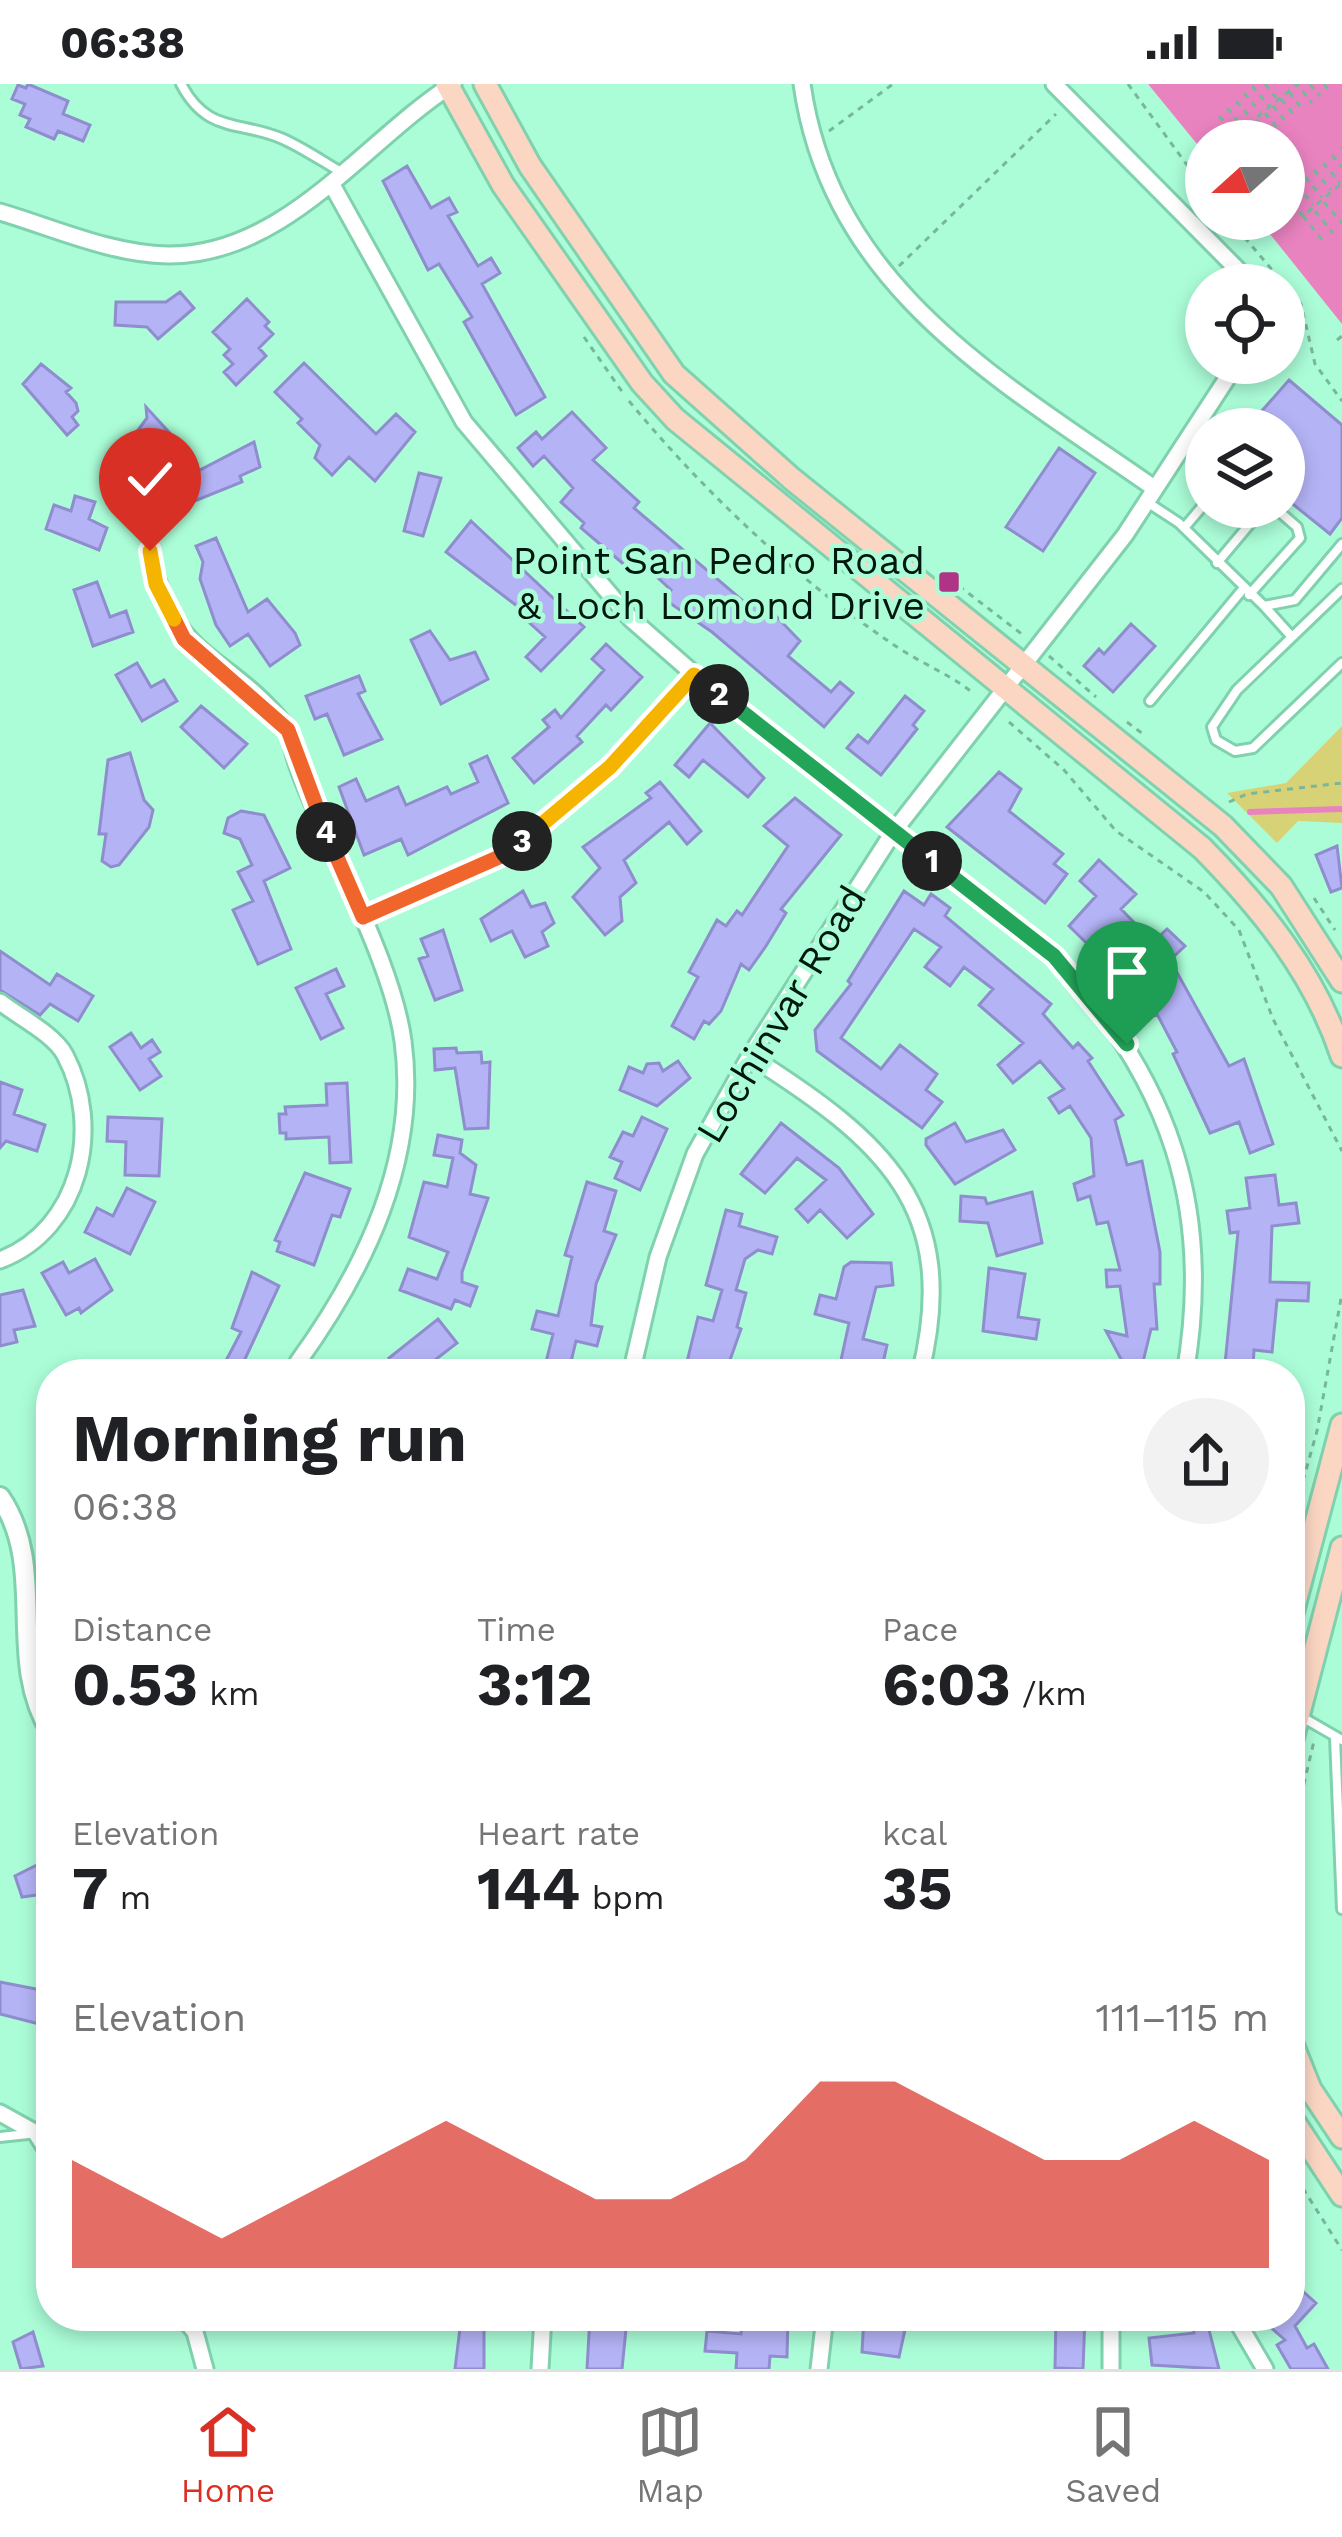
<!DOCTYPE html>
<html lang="en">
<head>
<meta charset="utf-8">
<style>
	:root { --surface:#fff; --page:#f2f2f2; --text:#202124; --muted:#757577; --line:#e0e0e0; --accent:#d93025 }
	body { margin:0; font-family:"Work Sans",sans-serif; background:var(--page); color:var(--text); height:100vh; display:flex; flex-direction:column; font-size:45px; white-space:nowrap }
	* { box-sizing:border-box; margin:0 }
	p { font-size:39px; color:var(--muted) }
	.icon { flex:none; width:66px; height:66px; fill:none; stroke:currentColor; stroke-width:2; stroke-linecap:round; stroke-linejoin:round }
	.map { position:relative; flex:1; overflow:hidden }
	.panel { position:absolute; left:36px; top:1275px; width:1269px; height:972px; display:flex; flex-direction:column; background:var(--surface); border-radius:48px; box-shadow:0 6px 18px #0003 }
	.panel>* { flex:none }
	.needle { width:78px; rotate:249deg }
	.controls { position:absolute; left:1185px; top:36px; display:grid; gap:24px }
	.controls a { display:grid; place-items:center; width:120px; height:120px; border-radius:50%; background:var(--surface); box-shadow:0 6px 18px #0003; font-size:60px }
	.pin { position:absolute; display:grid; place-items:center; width:102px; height:102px; color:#fff; margin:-123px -51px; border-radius:50% 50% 50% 0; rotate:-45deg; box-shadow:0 0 12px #0007 }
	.pin .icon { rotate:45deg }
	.km { position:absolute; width:60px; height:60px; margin:-30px; border-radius:50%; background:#222; color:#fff; font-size:33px; line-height:60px; text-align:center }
	.round { display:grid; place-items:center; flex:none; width:126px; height:126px; border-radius:63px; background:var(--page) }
	.headline { display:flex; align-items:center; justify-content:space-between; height:204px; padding:0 36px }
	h1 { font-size:66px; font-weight:700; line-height:90px }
	.metrics { display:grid; grid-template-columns:repeat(3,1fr); gap:18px; height:204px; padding:12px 36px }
	.metrics div { display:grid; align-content:center }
	.metrics b { font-size:60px; font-weight:700 }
	.metrics small { font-size:33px; font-weight:400 }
	.metrics p { font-size:33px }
	.chart { height:336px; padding:24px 36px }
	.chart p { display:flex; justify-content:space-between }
	.chart svg { width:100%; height:216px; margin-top:12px; fill:var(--accent); opacity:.7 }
	.status { display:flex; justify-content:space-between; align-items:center; height:84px; padding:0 60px; background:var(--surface); direction:ltr }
	.status svg { height:33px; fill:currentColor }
	.menu { display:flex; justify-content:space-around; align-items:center; height:168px; border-top:3px solid var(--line); background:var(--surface); font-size:33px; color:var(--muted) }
	.menu a { display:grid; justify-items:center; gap:6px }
	.menu .on { color:var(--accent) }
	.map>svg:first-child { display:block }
	.green { fill:#d8d276 }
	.water { fill:#e983c0 }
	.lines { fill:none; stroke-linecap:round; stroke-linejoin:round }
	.stream { stroke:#e983c0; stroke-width:6 }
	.building { fill:#b4b3f6; stroke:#8f8dcd; stroke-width:3 }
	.service-casing { stroke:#80d1ae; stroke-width:14 }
	.minor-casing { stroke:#80d1ae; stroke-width:21 }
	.tertiary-casing { stroke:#80d1ae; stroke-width:24 }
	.secondary-casing { stroke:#80d1ae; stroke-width:27 }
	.path { stroke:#77b79a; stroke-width:3; stroke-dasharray:6 6; stroke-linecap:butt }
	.service { stroke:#fff; stroke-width:8 }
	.minor { stroke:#fff; stroke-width:15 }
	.tertiary { stroke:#fff; stroke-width:18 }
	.secondary { stroke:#fbd6c3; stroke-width:21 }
	.split-1-casing { stroke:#fff; stroke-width:24 }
	.split-2-casing { stroke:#fff; stroke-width:24 }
	.split-3-casing { stroke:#fff; stroke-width:24 }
	.split-4-casing { stroke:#fff; stroke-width:24 }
	.split-5-casing { stroke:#fff; stroke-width:24 }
	.split-6-casing { stroke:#fff; stroke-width:24 }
	.split-1 { stroke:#22a559; stroke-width:15 }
	.split-2 { stroke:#22a559; stroke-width:15 }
	.split-3 { stroke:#f5b400; stroke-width:15 }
	.split-4 { stroke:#f0652b; stroke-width:15 }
	.split-5 { stroke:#f0652b; stroke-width:15 }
	.split-6 { stroke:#f5b400; stroke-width:15 }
	.poi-dot { fill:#b03485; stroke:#abfdd8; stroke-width:4.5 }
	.labels { text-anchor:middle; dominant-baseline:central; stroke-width:9; stroke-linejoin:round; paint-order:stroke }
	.poi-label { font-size:39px; fill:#01180f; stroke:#abfdd8; text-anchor:end }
	.street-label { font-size:39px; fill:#01180f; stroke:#abfdd8 }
</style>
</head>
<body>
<div class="status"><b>06:38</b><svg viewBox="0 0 49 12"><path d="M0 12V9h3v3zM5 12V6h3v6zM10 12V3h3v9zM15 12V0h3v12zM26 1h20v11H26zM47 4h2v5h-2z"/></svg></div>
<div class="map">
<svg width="1342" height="2285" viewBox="0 0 1342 2285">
	<rect width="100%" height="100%" fill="#abfdd8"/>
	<path class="green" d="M1342,642V739L1298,737L1277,759L1227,709L1286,699Z"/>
	<path class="water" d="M1148,0H1342V240L1258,135H1284V57H1206V71Z"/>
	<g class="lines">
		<path class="stream" d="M1250,728L1342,725"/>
	</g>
	<path class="building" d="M28,0L68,17L63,30L90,41L83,57L58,47L54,55L26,43L30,35L20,31L25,20L12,15L18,1L26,4Z
		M407,82L431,124L449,114L457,128L448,132L478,182L491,174L500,189L482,200L545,313L516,331L464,238L472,233L439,180L428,186L383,97Z
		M180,208L194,224L158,255L147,243L115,241L116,218H166Z
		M247,215L269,238L265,242L273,250L259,264L266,272L236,301L224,288L233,280L224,271L230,265L213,248Z
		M304,279L376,350L396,330L415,348L375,397L349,373L332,391L315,374L320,361L298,339L302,335L275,308Z
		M41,280L71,304L66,308L76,319L78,327L72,333L78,341L67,351L23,300Z
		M1289,296L1342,341V434L1330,450L1284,413V345H1246Z
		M146,323L177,357L164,369L161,364L141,411L104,395L116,366L121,369L147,334Z
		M572,328L606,364L593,376L639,418L634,424L750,523L756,516L774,530L800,557L788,572L831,608L840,598L853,609L824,643L712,548L664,515L671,506L635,473L627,483L581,444L584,439L561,418L573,404L544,372L533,382L518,364L536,348L542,355Z
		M254,358L260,383L240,392L242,398L187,420L177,398Z
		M1059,364L1095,389L1043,467L1006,443Z
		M419,389L441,394L423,452L404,447Z
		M75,412L95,418L89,435L107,444L99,466L46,445L54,421L71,427Z
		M471,437L584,543L541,587L526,573L545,553L522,532L525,528L446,468Z
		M216,454L248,528L267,515L295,549L300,561L270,582L248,550L230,562L216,541L200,495L203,478L196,462Z
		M97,498L110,533L126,527L133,548L93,562L74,506Z
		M1131,540L1155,562L1113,608L1084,582L1099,565L1104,570Z
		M430,547L450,576L475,568L488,595L441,620L411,556Z
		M606,560L642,593L611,626L606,621L577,652L582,658L534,699L513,674L549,643L543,636L555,626L561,634L604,586L592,575Z
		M137,579L151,603L164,596L177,617L142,637L116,591Z
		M359,592L365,607L358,610L382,655L344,671L327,630L315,635L306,612Z
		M905,612L924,627L913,641L917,645L881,691L847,664L858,651L868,659Z
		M201,622L247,660L224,684L181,643Z
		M710,639L764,694L748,713L703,676L689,693L675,681Z
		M130,669L144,716L153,726L149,743L119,781L111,783L102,777L106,750H99L108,676Z
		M487,672L508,719L408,771L401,755L364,771L339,703L356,695L366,717L398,703L406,721L447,703L451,710L478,698L470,680Z
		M999,688L1021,705L1009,727L1063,770L1054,780L1067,790L1045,819L947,743Z
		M660,698L701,747L687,760L669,738L624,776L636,799L620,813L622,837L605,851L573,813L600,784L583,763L651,714L646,709Z
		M795,714L841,751L781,825L786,829L766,862L749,886L741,880L721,927L709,940L704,937L694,955L672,942L698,893L689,888L717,836L726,842L737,827L742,831L788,762L764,742Z
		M241,727L264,731L290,784L264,797L291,865L258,880L233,826L253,817L238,788L252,781L240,755L224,749L228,734Z
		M1337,762L1342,804L1331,808L1316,771Z
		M1099,776L1136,810L1121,825L1153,858L1167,845L1185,862L1170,876L1229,982L1244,975L1273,1060L1250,1069L1239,1038L1210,1049L1173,970L1177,968L1157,930L1148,935L1138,917L1157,906L1124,870L1111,883L1069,842L1096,812L1080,797Z
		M523,807L531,823L545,819L554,839L542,848L548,862L525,873L512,847L491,857L481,835Z
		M904,807L924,821L931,810L950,824L945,832L1051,920L1043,930L1073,964L1078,959L1092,974L1088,977L1123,1031L1115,1036L1127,1081L1142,1077L1160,1168V1200H1154L1157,1245H1151L1140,1290H1129L1106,1247L1127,1252L1120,1202L1107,1203L1106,1186H1120L1108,1138L1097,1140L1090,1112L1078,1116L1074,1100L1094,1092L1091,1054L1070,1022L1059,1029L1049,1014L1064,1005L1040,977L1013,999L998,981L1023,959L979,921L993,905L964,883L950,902L925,883L941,863L914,845L841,954L881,985L900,961L937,990L926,1006L942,1018L922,1044L817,967L815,946L851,900L848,897Z
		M443,846L462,906L435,916L419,875L428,872L421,855Z
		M0,867L50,901L57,890L93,912L78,937L50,920L40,931L0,906Z
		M336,885L344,902L326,910L343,944L321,955L296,904Z
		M131,949L141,964L152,956L160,968L149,975L161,992L140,1006L110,963Z
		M456,964L457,969L481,968L482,979L490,978L488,1044L465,1045L455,984L435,986L434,965Z
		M678,977L690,994L657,1022L620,1006L629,983L643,989L647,980L659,979L663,987Z
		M0,998L22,1006L14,1030L45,1041L37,1067L6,1057L0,1064Z
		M347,999L351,1078L330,1079L329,1053L286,1055V1049H280L279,1030H286L285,1023L327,1021L326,1000Z
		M108,1033L162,1035L159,1092L125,1091L126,1058L107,1057Z
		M642,1033L667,1045L640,1106L615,1094L622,1078L610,1073L623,1048L633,1052Z
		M781,1039L839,1084L873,1130L847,1154L820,1126L808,1138L796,1125L826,1096L797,1074L765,1109L741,1090Z
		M955,1039L966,1058L1003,1046L1015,1066L955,1100L926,1061V1055Z
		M438,1051L462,1056L460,1069L476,1081L470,1110L488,1114L462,1188V1198L477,1203L470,1222L455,1216L451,1225L400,1206L408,1185L437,1195L448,1168L409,1153L424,1098L447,1103L453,1074L434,1071Z
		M305,1089L350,1105L340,1133L332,1131L314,1181L277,1167L280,1158L275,1156Z
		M1275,1091L1279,1121L1296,1119L1299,1139L1272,1142L1270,1198L1309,1199L1308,1217L1277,1216L1272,1268L1254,1266L1253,1282L1225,1280L1238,1148L1230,1149L1227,1127L1250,1124L1246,1094Z
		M587,1098L616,1107L604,1147L616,1151L596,1200L591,1241L602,1243L597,1262L576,1257L568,1290H543L553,1250L532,1245L537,1227L558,1232L572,1173L565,1171Z
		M127,1104L155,1118L130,1170L85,1148L97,1124L113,1132Z
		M1032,1108L1042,1159L997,1172L988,1139L960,1137L961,1112L985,1114L987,1120Z
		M726,1126L742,1130L739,1142L777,1153L772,1170L758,1166L745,1175L736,1206L746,1209L737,1243L741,1245L725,1290H684L698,1233L713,1237L722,1206L706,1201Z
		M95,1175L112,1206L81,1229L79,1224L66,1231L42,1189L63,1178L69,1189Z
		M851,1178L891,1179L893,1201L876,1203L863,1255L887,1261L883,1279L875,1278L872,1290H838L849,1239L815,1230L820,1211L836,1215L844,1183Z
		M989,1184L1025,1190L1018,1233L1039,1236L1036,1255L983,1247Z
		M252,1188L279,1202L238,1290H219L241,1248L232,1244Z
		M23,1206L35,1242L14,1246L17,1258L0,1262V1211Z
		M438,1235L457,1259L417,1290H401L389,1274Z
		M51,1774V1809L22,1813L15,1792Z
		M0,1898L51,1908V1943L0,1930Z
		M1290,2196L1316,2219L1295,2242L1307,2264L1314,2260L1328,2285H1291L1277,2261L1285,2256L1258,2232H1290Z
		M590,2232H622L621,2245H626L622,2285H587Z
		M743,2232H788L787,2273L770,2272L769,2285H736L737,2269L705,2267L707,2247L741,2250Z
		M864,2232H908L899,2273L862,2268Z
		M1056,2232H1085L1083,2285L1055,2284Z
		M461,2236L484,2239V2285H455Z
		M1208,2242L1219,2285L1152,2281L1149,2254L1194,2249L1193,2243Z
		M33,2248L43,2282L21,2285L13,2258Z"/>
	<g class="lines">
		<g class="service-casing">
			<path id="service" d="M181,0C208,51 240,36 283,55C303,64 322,77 341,88
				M1147,418L1179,439L1264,522L1295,516L1342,460
				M1184,444L1206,418
				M1217,479L1264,423
				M1342,505L1237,606L1212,643L1216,656L1235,667L1253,664L1342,579
				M1249,511L1300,454L1297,443L1274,423
				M1265,523L1292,553
				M1150,617L1243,505
				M1302,1633L1342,1656
				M1335,1653L1342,1825
				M0,2053L28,2050"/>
		</g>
		<g class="minor-casing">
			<path id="minor" d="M802,0C831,204 1001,297 1154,404
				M1054,0L1237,185L1243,201
				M331,99L464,338L630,534L695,591L1054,871C1169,995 1214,1123 1185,1290
				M0,128C54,144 111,170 168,171C285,172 363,58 453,0
				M150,467C171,578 227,568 285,642C292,652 292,665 296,676C306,708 322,738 335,769C359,824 395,898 403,957C419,1075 365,1185 298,1278L297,1290
				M363,834L506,770L611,683L695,591
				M0,918C19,933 54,950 65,971C103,1043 81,1145 0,1176
				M750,972C882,1056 962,1122 920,1290
				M631,1290L658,1173L695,1070L750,972L894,747L1125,451L1237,279
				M0,2029L36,2049L51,2073
				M182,2232L195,2248L205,2285
				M1234,2232L1265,2285
				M540,2285L543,2232
				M819,2285L825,2232
				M1111,2285V2232"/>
		</g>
		<g class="tertiary-casing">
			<path id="tertiary" d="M0,1413C49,1485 5,1574 51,1648"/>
		</g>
		<g class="secondary-casing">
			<path id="secondary" d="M447,0L503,101L642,299L675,335L1202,764C1262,825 1315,890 1342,972
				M485,0L530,82L674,290L792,395L1223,742L1281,802L1342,897
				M1290,1537L1342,1341
				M1290,1663L1342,1464
				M1290,1955L1310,2005L1342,2053
				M1290,2032L1342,2111"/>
		</g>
		<path class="path" d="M1128,0L1206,107
			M1265,0L1278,16
			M1310,0L1320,12
			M1324,0L1328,5
			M1252,2L1270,23
			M1289,8L1303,26
			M1244,9L1260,28
			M1281,15L1295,32
			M1236,17L1252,35
			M1273,22L1287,39
			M1227,24L1243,43
			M1265,29L1279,46
			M1219,32L1235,50
			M1256,36L1270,53
			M1249,45L1260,57
			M829,47L893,0
			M1241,57L1236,51L1297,0L1312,19
			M1341,64L1342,65
			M1332,71L1342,83
			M1323,79L1340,99
			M1314,86L1331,106
			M1305,93L1322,113
			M1297,101L1313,121
			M1284,109L1303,132L1342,99
			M1324,118L1342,139
			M1315,127L1333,149
			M1303,132L1323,157
			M1229,135L1301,220L1315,280L1342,317
			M899,182L1056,30
			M584,253L623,309
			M1337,256L1342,252
			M629,317C704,408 796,495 894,561C920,579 948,589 973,609
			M959,502L1023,551
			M1049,572L1096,613
			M1009,638L1064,686L1116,747L1204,808L1239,846L1273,935L1342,1067
			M1127,638L1143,650
			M1229,718L1247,710L1342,699
			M1314,814L1335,846
			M1290,1443L1317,1347L1342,1209
			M1290,1759L1314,1657
			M1290,1884L1303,1941
			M1290,2084L1342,2166"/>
		<use href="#service" class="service"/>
		<use href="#minor" class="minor"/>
		<use href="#tertiary" class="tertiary"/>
		<use href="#secondary" class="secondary"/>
	</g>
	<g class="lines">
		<g class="split-1-casing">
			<path id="split-1" d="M932,777L1054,872L1127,960"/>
		</g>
		<g class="split-2-casing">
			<path id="split-2" d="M719,610L932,777"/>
		</g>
		<g class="split-3-casing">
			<path id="split-3" d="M522,757L610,683L694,591L719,610"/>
		</g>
		<g class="split-4-casing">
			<path id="split-4" d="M326,748L363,833L506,770L522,757"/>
		</g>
		<g class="split-5-casing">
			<path id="split-5" d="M174,535L184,555L288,646L326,748"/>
		</g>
		<g class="split-6-casing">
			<path id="split-6" d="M150,467L156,500L174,535"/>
		</g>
		<use href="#split-1" class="split-1"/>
		<use href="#split-2" class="split-2"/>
		<use href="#split-3" class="split-3"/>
		<use href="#split-4" class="split-4"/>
		<use href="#split-5" class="split-5"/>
		<use href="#split-6" class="split-6"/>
	</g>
	<rect class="poi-dot" x="937" y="486" width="24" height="24" rx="6"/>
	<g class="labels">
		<g class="poi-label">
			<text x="925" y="476">Point San Pedro Road<tspan x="925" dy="45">&amp; Loch Lomond Drive</tspan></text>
		</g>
		<g class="street-label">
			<text transform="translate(781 930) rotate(-59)">Lochinvar Road</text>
		</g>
	</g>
</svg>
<div class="controls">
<a><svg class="needle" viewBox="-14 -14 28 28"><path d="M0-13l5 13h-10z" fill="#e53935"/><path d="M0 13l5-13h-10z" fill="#757577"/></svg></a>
<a><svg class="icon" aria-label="locate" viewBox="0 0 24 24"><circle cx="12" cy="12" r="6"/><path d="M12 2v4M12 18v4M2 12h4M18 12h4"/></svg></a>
<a><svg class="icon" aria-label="layers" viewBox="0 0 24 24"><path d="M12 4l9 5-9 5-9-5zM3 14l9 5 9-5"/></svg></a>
</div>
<div class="pin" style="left:1127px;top:960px;background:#1e9e55"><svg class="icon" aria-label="arrive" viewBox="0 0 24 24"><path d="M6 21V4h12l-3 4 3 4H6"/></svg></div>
<div class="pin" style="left:150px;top:467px;background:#d93025"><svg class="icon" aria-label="check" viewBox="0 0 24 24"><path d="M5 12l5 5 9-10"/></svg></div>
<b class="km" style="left:932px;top:777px">1</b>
<b class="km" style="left:719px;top:610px">2</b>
<b class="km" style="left:522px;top:757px">3</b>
<b class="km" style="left:326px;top:748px">4</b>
<section class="panel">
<div class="headline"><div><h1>Morning run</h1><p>06:38</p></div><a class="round"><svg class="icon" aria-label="share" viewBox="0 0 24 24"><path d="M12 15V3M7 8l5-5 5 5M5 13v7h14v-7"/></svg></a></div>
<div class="metrics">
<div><p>Distance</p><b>0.53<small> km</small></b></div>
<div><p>Time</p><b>3:12</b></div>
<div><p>Pace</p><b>6:03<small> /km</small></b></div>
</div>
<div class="metrics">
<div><p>Elevation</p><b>7<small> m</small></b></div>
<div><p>Heart rate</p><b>144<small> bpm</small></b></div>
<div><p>kcal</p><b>35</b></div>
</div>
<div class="chart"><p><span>Elevation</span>111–115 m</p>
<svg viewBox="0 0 160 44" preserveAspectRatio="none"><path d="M0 44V22L10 30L20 38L30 30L40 22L50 14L60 22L70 30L80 30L90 22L100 6L110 6L120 14L130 22L140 22L150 14L160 22V44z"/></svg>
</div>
</section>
</div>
<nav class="menu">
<a class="on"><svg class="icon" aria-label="home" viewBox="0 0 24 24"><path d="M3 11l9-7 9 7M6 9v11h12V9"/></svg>Home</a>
<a><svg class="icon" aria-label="map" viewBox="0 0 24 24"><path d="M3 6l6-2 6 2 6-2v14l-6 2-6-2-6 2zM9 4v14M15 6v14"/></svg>Map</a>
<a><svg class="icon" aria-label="saved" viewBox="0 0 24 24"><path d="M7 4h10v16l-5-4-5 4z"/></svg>Saved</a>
</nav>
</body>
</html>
